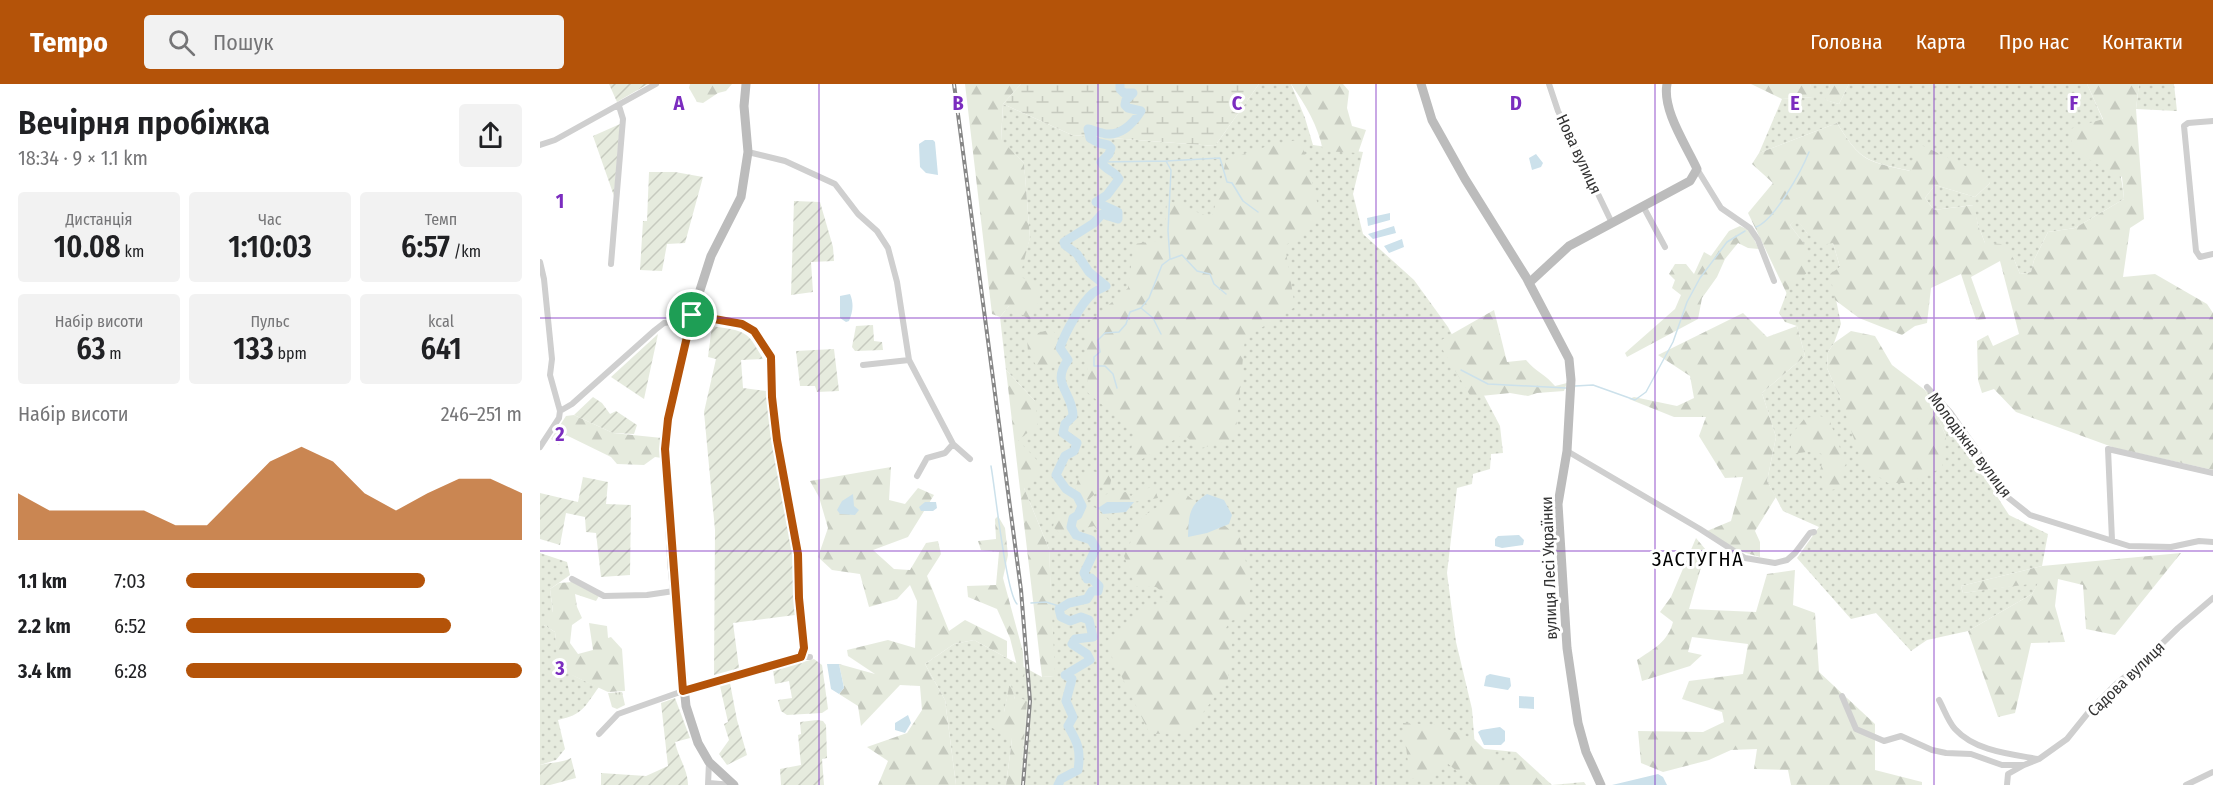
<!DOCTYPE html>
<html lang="uk">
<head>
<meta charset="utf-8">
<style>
	:root { --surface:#fff; --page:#f2f2f2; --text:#202124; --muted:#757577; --accent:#b45309 }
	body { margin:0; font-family:"Fira Sans Condensed",sans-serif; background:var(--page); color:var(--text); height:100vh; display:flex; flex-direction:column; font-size:22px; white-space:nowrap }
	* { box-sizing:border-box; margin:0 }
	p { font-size:20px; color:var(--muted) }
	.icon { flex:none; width:33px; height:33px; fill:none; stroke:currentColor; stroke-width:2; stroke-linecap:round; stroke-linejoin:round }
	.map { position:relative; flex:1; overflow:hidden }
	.details { display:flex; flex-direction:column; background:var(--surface); width:540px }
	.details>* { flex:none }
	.pin { position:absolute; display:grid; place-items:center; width:51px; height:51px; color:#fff; margin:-26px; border:3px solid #fff; border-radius:50%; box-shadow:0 2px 6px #0007 }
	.round { display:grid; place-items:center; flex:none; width:63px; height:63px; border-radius:6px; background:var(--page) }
	.head { display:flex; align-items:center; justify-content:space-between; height:102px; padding:0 18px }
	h1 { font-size:33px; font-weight:600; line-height:45px }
	.figures { display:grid; grid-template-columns:repeat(3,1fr); gap:9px; height:102px; padding:6px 18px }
	.figures div { display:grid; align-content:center; border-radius:6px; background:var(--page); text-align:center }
	.figures b { font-size:30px; font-weight:600 }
	.figures small { font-size:16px; font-weight:400 }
	.figures p { font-size:16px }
	.chart { height:168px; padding:12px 18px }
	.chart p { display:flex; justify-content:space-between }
	.chart svg { width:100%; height:108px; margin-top:6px; fill:var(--accent); opacity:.7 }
	ul { padding:0 18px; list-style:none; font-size:20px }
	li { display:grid; grid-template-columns:96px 72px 1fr; align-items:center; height:45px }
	li i { height:15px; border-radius:8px; background:var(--accent) }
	header { display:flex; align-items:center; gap:36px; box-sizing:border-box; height:84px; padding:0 30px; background:var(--accent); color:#fff }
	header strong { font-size:28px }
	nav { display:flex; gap:33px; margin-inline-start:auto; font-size:21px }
	.search { width:420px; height:54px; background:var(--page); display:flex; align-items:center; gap:15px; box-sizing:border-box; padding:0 21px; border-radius:6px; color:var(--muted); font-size:22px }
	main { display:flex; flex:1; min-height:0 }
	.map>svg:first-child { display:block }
	.grass { fill:url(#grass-dots) }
	.forest { fill:url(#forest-firs) }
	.wetland { fill:url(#wetland-marsh) }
	.park { fill:url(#park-tufts) }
	.garden { fill:url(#garden-furrows) }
	.water { fill:#cce1eb }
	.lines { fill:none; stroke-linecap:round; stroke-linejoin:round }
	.stream { stroke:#cce1eb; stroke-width:1.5 }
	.river { stroke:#cce1eb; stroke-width:9 }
	.street { stroke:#cfcfcf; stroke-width:6 }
	.secondary { stroke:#bcbcbc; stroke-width:9 }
	.rail-casing { stroke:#878787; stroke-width:4 }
	.rail { stroke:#fff; stroke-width:1.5; stroke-dasharray:4.5; stroke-linecap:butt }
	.route-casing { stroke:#fff; stroke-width:12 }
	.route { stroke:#b45309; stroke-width:8 }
	.grid { fill:none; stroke:#7b2cbf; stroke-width:1.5; stroke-opacity:0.55 }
	.labels { text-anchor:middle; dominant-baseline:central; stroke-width:6; stroke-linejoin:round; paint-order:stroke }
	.street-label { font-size:16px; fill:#323232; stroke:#fff }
	.quarter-label { font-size:20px; letter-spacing:1.5px; fill:#000; stroke:#fff }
	.grid-label { font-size:20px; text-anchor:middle; font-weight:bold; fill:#7b2cbf; stroke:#fff; stroke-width:6; stroke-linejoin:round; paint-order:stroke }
</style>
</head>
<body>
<header>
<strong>Tempo</strong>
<div class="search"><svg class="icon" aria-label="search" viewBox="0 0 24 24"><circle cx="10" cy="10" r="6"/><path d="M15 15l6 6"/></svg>Пошук</div>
<nav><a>Головна</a><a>Карта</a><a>Про нас</a><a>Контакти</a></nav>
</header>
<main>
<section class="details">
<div class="head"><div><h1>Вечірня пробіжка</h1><p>18:34 · 9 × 1.1 km</p></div><a class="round"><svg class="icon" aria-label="share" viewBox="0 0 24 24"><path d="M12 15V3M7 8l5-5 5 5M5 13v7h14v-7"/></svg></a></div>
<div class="figures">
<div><p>Дистанція</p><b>10.08<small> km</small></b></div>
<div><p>Час</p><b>1:10:03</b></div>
<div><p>Темп</p><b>6:57<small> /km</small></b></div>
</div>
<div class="figures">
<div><p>Набір висоти</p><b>63<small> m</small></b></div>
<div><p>Пульс</p><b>133<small> bpm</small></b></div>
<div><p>kcal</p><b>641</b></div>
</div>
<div class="chart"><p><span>Набір висоти</span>246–251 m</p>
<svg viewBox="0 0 160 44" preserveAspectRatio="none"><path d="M0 44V25L10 32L20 32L30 32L40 32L50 38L60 38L70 25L80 12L90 6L100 12L110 25L120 32L130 25L140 19L150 19L160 25V44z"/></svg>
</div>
<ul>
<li><b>1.1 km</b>7:03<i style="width:71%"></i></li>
<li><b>2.2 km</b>6:52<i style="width:79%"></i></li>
<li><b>3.4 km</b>6:28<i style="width:100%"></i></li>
</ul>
</section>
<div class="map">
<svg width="1673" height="701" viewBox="0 0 1673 701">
	<defs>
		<pattern id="grass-dots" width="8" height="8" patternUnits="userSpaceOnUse" patternTransform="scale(1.5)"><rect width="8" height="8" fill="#e6ebde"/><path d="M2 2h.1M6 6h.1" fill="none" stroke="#c6cabf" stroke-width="1.8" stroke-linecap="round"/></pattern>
		<pattern id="forest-firs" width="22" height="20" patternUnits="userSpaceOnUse" patternTransform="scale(1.5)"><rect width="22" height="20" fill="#e6ebde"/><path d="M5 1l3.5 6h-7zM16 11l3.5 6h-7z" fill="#c6cabf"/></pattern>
		<pattern id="wetland-marsh" width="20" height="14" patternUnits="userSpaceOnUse" patternTransform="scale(1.5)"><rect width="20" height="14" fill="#e6ebde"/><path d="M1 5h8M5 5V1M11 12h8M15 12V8" fill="none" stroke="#c6cabf"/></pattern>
		<pattern id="park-tufts" width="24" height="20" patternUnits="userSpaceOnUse" patternTransform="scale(1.5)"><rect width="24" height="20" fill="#e6ebde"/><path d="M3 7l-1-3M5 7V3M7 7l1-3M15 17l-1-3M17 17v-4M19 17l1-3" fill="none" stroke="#c6cabf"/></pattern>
		<pattern id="garden-furrows" width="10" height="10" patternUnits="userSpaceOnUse" patternTransform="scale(1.5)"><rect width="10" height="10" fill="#e6ebde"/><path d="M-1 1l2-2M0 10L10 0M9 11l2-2" fill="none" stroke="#c6cabf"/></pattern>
	</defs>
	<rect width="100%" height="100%" fill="#fff"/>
	<path class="grass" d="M719,0H751L765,34L773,61L823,68L813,110L823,150L874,196L908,243L960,342L963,369L951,370L950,385L933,390L932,400L917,404L907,489L916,558L932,625L935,664L976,668L1012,701L1044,698L1046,701H480L487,617L475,615L470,600L464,628L472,655L466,701H416L405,616L385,580L414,560L434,556L502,593L514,592L509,465L484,404L477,356L495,317L466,286L460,233L469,222L490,154L484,79L461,57L463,20L532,51L675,62Z
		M1270,0H1290L1286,16L1299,20L1309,0H1547C1564,37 1581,75 1584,115L1535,144L1508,148L1494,176L1491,188L1480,190L1474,175L1445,159L1438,141L1433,121L1394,126L1385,114L1395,101L1435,113L1450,99L1378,60L1371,87C1327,77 1321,78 1297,39L1219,69L1242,15L1273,13Z
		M1599,0H1634L1637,27L1596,25Z
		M1256,134L1267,149L1293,159L1300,183L1291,191L1301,240L1294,259L1288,268L1287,284L1301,316L1406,352L1385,306L1391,310L1469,431L1508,450L1502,482L1421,502L1423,509L1499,498L1492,510L1428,547L1387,556L1371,567L1336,529L1311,535L1257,474L1279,443L1243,427L1227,397L1236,353L1222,309L1265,272L1257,242L1245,238L1239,229L1265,161L1250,141Z
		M0,469L27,478L30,491L10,505L13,529L4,541L15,548C19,589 23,587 59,603C44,623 44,630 18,636L25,665L16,676L0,681Z"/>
	<path class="forest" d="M150,0H192L186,7L178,9L163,19L157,18L149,4Z
		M425,0H481L463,20L461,56L484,79L490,154L480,192L503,206L490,236L469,222L460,233L452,230Z
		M751,0H803L809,7L807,24L812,42L826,46L818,69L783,67C778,41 766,22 751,0Z
		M1211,0H1270L1274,13L1242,15Z
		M1290,0H1309L1299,20L1285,16Z
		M1547,0H1599L1596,25L1604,135L1590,144L1583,193L1615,190L1667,220L1673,229V386L1575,364L1476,328L1454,305L1442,309L1438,296L1437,257L1448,251L1453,262L1479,250L1460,177L1431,193L1446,235L1436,236L1421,190L1391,204L1387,239L1375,242L1362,251L1319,234L1295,216L1290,190L1300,183L1293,159L1281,161L1267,149L1256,135L1250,141L1265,161L1267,189L1250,202L1247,210L1208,129L1233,99L1212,80L1219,69L1297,39C1321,78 1326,77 1370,87L1377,59L1440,89L1450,99L1435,113L1395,101L1385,114L1394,126L1434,121L1438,141L1445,159L1461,160L1474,175L1480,190L1491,188L1494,176L1508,148L1535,144L1584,115L1582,93L1533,67L1530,45L1563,35Z
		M761,55L781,133L745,162L755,223L705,254L695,355L658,365L644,350L599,377L590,370L595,348L548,309L546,241L588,204L594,160L624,156L627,116L672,134L686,76L725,63Z
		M1200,142L1209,146L1219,165L1208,164L1198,159L1185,175L1177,193L1162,214L1158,235L1087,273L1085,269L1135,225L1141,211L1132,204L1135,196L1129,190L1135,180H1146L1154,190L1164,168L1171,172L1189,147Z
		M954,226L967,278L986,276C995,287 1006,291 1015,302L1027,299L1024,307L997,309L988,312L970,309L931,313L898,258Z
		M1203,229L1227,253L1257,242L1265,272L1222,309L1236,353L1227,397L1236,413L1215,447L1220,458V473L1199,467L1167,447L1191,437L1203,393L1185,394L1159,352L1166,333H1134L1089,315L1094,313L1137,322L1154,314L1150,292L1118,271Z
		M512,245L517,252V279L497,283L488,268L487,252Z
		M1311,247L1335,252L1352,281L1385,306L1406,352L1402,384L1368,399H1348L1323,382L1301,316L1287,284L1288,268L1294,259Z
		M466,286L495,317L498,341L478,356L496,375L498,393L484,404L509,465L515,592L502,593Z
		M34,331L73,349L122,354V374L115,373L104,381L77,380L71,373L26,351L19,361L11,355L26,332Z
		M1280,332L1289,335L1306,380L1301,388V403L1286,408L1280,387L1284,371L1274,367L1251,370V351L1265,334Z
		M351,383L349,416L365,420L378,404L394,411L368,453L333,466L354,485L370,486L386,459L398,457L401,470L387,492L409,547L425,536L467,557V574L434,556L414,560L385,580L405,616L416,701H338L348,677L327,663L367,649L382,626L380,602L360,601L321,642L318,622L299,610L304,604L299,580L335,590L308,572L307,566L348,556L375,564L377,517L370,501L357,515L329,523L320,490L292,486L278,473L288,444L279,413L270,397Z
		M552,387L572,392L570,401L557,402L556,409L546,418L535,407L538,395Z
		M614,403L618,414L594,418H567L558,424L555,421L558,413L567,410L586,408L591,412L598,406Z
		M642,407L700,454L711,498L707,533L690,537L685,546L692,558L688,595L648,649L610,650L565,559L602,525L632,516L616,503L595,502L584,472L602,433Z
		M554,423L568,435V444L560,448L554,442L536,446L535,438L544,429Z
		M524,431H530L529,444L521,451L513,443L515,434Z
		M458,432L465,444L468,471L463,494L483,568L484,593L479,590L470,554L457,525L428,513L427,502L456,501L459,468L441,466L438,457L456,455L455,435Z
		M1156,454L1166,466L1149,525L1216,528L1227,490L1255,486L1253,521L1275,529L1279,588L1335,640V686L1382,698V701H1251L1248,686L1214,685L1217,665L1191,666L1169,676L1123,688L1101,679L1098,647L1163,648L1184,638L1182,628L1142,615L1149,597L1203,590L1208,560L1152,553L1148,568L1162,571L1150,582L1102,597L1097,576C1113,565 1128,558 1133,538L1120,528L1131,513Z
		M1641,469L1575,551L1546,545L1543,501L1518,495L1515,522L1525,558L1491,559L1475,629L1458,633L1428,547L1492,510L1498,499L1423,509L1421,502L1502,482Z
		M32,498L59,512L56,517L35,510L37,523L42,534L32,541L30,559L38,570L53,566L49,539L67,542L68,554L71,553L82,565L85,607L68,608L25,588L17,574L15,548L4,541L1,536L13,528L10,505L19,499Z
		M470,598L475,615L478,613L487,617L480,701H466L472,655L447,641L464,628Z
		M863,639L896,641L934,655L960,681L980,675L1003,701H933L906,678L891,697L870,694Z"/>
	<path class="wetland" d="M481,0H719L675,62L532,51L463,20Z"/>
	<path class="park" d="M82,608L85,621L77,625L72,623L68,609Z"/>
	<path class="garden" d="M69,0H108L77,18Z
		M80,40L74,112L53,52Z
		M109,88H135L163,93L145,159L127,160L122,187L100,186L103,137H107Z
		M254,117L280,118L293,163L294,177L271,178L273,208L251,211Z
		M333,241L334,257L342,258L343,266L315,267L312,263L316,242Z
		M172,242C205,248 206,244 223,275L201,276L203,304L227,307L238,388L254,471L255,531L193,539L199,584L174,591L175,446L164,328L176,275L168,273Z
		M118,250L104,315L71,293Z
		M294,265L299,307L277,308L275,302H260L256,267Z
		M53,313L62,319L70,330L76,327L97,341L94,350L73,349L34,331Z
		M43,393L68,398L66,420L91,421L90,491L61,493L56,449L46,448L45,433L26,429L20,461L0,455V409L38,418Z
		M274,575L282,581L288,625L282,629L247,631L241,627L238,616L252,614L249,597L235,600L233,586Z
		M190,599L197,636L207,671L187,681L179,670L189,656L184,640L188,638L180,602Z
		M135,614L150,654L135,658C138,673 148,686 148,701H61V689L106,692L128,682L121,619Z
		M277,636L283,637L286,641L287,674L282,675L284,701H241L240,685L261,681L258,651L261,650L260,638Z
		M31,674L36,694L10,701H0V681C11,678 22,679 31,674Z"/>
	<path class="water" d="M385,56H393L395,58L398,91L386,89L380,83L379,60Z
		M996,70L1003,79L1001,83L992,86L989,74Z
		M850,129V136L828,142L827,134Z
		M854,142L856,149L833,155L828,150Z
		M862,155L864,163L849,169L844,162Z
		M310,210C314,219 313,228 309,237L306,238L300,234V212Z
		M313,410L314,422L319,426L315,431L300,430L297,426L302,417Z
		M667,410L684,416L692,431L689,440L667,449L648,453C649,432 648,422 667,410Z
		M385,418H396L397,424L393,427H381L379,423Z
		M567,418H594L586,428L563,430L558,424Z
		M979,451L984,456L983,461L962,464L955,462V455L958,452Z
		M287,580H299L304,604L299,610L291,605Z
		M950,590L970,594L971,602L968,606L944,602L946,592Z
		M979,612L994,613V625L979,624Z
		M368,631L371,639L365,649L355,646V639Z
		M960,643L965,647V657L961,661H944L938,648L941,646Z
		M1118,690L1123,693L1127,701H1072Z"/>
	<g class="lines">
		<path class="stream" d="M626,77L680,74L687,98L692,99L703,117L718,128
			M561,78L626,77L631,86L628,147L630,175L622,181L609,214L601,224L613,234L621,250
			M1216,143C1234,137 1262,86 1269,68
			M631,175L642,171L657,187L670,190L674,200L686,210
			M921,286L948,300L1026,304
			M1035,302L1053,301L1095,316L1106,308L1133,258L1147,218L1160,194L1187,158L1205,147
			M577,304L573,290L565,282H554V273L560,268L558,256L565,249L579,248L586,240L590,228L601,224
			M451,382C455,404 466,509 477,520
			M491,519L506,518L522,523"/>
		<path class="river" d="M518,701L521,695L538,686C541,666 538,659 528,642L533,633L526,617L532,595L525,591L550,576L547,570L532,560L535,555L553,553L549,536L541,533L530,537L521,533L519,525L529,519L547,515L552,507H558L559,502L551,494L547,495L544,489L556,464L551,456L536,451L531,443L533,434L538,431L542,422L537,412L526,405L516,391L525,372L534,367L537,359L523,349L525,340L533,332C533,308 510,300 528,276L520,264C524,250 542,218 553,209C557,206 562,204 566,202L549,188L537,170L525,161L524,158L554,139L562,130L578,135V128L556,118L567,111L579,95C575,87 565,86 561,78L569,70L571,64L568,61L559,59L550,54L548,45C553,46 557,48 562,49C579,54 593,40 601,27L588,24L585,21L586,16L593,9H584L580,5V0"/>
		<path class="street" d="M1009,0L1018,27L1072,139
			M1673,37L1648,39L1644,42L1656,167L1660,173L1673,170
			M0,61L15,56L116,0
			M208,68L245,77L295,100L318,130L337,147L348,164L357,198L369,276L323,281
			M1157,85L1181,124L1210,144L1218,156L1234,197
			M1103,122L1125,163
			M0,178L4,195L12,275L10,291L20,327
			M71,180L83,35L79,22
			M152,231L202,240L214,247L231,273L232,313L237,356L258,470L259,514L264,564L261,573
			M369,276L413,360L405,369L387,374L377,392
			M1387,303L1410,328L1437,366L1461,408L1490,431L1589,462L1631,463L1659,457L1673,458
			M413,360L430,375
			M0,363L19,334L20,327L32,320L115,246L124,239L151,235
			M1027,367L1160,445L1205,474L1235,479L1247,476L1255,469L1270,449L1274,448
			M1572,456L1568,365L1673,389
			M32,495L64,512L107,511L134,507
			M1302,612L1316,645L1344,657L1361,652L1392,666L1406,669L1431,670L1462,681H1484L1499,675L1527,655L1552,624L1576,600L1602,579L1638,544L1673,514
			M1399,616C1404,625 1408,637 1415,645C1435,667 1470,670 1498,675
			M59,650L78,630L143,607L261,573H270
			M169,699L192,701
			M168,701L169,678
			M1467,701L1468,690L1484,681
			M1646,701L1673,688"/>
		<path class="secondary" d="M881,0L892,36L925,95L986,193L1029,275L1031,296L1027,367L1018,420L1027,564L1038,639L1046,668L1061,701
			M989,199L1029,162L1150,97L1157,85C1146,61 1122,26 1127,0
			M194,701L169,678L158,659L146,622L132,482L125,365L128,335L152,231L171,172L201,113L208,68L204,22L206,0"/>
		<g class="rail-casing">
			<path id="rail" d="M414,0L481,506L490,617L483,701"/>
		</g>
		<use href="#rail" class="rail"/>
	</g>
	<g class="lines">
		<g class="route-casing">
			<path id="route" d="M152,231L202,240L214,247L231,273L232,313L237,356L258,470L259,514L264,564L261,573L143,607L125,365L128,335Z"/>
		</g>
		<use href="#route" class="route"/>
	</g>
	<path class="grid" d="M279,0V701M558,0V701M836,0V701M1115,0V701M1394,0V701M0,234H1673M0,467H1673"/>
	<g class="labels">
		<g class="street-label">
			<text transform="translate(1039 70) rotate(65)">Нова вулиця</text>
			<text transform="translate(1430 361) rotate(53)">Молодіжна вулиця</text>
			<text transform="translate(1009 484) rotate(-92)">вулиця Лесі Українки</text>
			<text transform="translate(1586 595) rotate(-44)">Садова вулиця</text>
		</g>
		<g class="quarter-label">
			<text x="1158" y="475">ЗАСТУГНА</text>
		</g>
	</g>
	<g class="grid-label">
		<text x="139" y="26">A</text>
		<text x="418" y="26">B</text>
		<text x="697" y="26">C</text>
		<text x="976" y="26">D</text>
		<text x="1255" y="26">E</text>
		<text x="1534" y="26">F</text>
		<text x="20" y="124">1</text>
		<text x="20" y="357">2</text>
		<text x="20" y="591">3</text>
	</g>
</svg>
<div class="pin" style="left:152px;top:231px;background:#1e9e55"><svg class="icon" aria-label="arrive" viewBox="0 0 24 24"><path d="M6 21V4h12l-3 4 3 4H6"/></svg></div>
</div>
</main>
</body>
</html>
